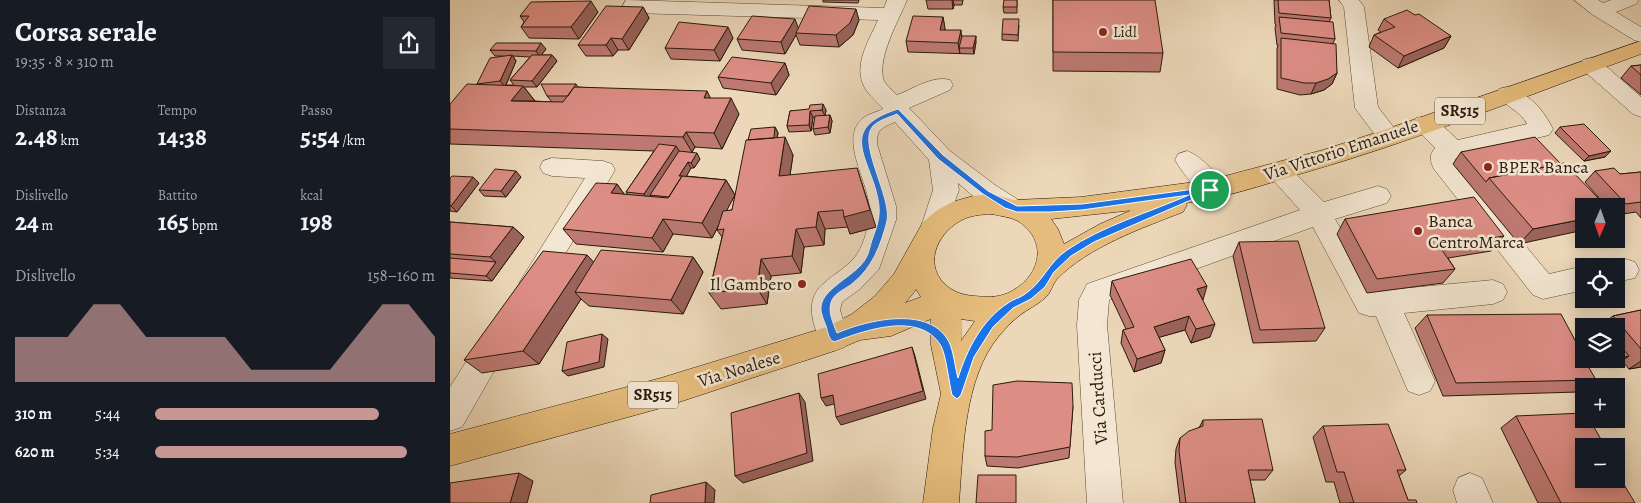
<!DOCTYPE html>
<html lang="it">
<head>
<meta charset="utf-8">
<style>
	:root { --surface:#171b24; --page:#242831; --text:#f1f3f6; --muted:#9ea1a6; --accent:#c59692 }
	body { margin:0; font-family:Alegreya,serif; background:var(--page); color:var(--text); height:100vh; display:flex; flex-direction:column; font-size:19px; white-space:nowrap }
	* { box-sizing:border-box; margin:0 }
	p { font-size:16px; color:var(--muted) }
	.icon { flex:none; width:28px; height:28px; fill:none; stroke:currentColor; stroke-width:2; stroke-linecap:round; stroke-linejoin:round }
	.map { position:relative; flex:1; overflow:hidden }
	.panel { display:flex; flex-direction:column; background:var(--surface); width:450px }
	.panel>* { flex:none }
	.needle { width:32px; rotate:182deg }
	.fabs { position:absolute; left:1125px; top:198px; display:grid; gap:10px }
	.fabs a { display:grid; place-items:center; width:50px; height:50px; border-radius:0px; background:var(--surface); box-shadow:0 2px 12px #0003; font-size:25px }
	.pin { position:absolute; display:grid; place-items:center; width:42px; height:42px; color:#fff; margin:-21px; border:2px solid #fff; border-radius:50%; box-shadow:0 1px 5px #0007 }
	.round { display:grid; place-items:center; flex:none; width:52px; height:52px; border-radius:0px; background:var(--page) }
	.summary { display:flex; align-items:center; justify-content:space-between; height:85px; padding:0 15px }
	h1 { font-size:28px; font-weight:600; line-height:38px }
	.stats { display:grid; grid-template-columns:repeat(3,1fr); gap:8px; height:85px; padding:5px 15px }
	.stats div { display:grid; align-content:center }
	.stats b { font-size:25px; font-weight:600 }
	.stats small { font-size:14px; font-weight:400 }
	.stats p { font-size:14px }
	.chart { height:140px; padding:10px 15px }
	.chart p { display:flex; justify-content:space-between }
	.chart svg { width:100%; height:90px; margin-top:5px; fill:var(--accent); opacity:.7 }
	ul { padding:0 15px; list-style:none; font-size:16px }
	li { display:grid; grid-template-columns:80px 60px 1fr; align-items:center; height:38px }
	li i { height:12px; border-radius:6px; background:var(--accent) }
	main { display:flex; flex:1; min-height:0 }
	.map>svg:first-child { display:block }
	.lines { fill:none; stroke-linecap:round; stroke-linejoin:round }
	.minor-casing { stroke:#5a4a36; stroke-width:1 }
	.major-casing { stroke:#2a1a0b; stroke-width:1 }
	.minor { fill:#f3e6d2; fill-rule:evenodd }
	.major { fill:#e6bc7c; fill-rule:evenodd }
	.wall { fill:#bd7972; stroke:#2a1a0b; fill-rule:evenodd }
	.shaded-wall { fill:#9a635c; stroke:#2a1a0b }
	.building { fill:#dc8d84; stroke:#2a1a0b }
	.route { fill:#1a73e8; stroke:#fff; fill-rule:evenodd }
	.poi-dot { fill:#8f2418; stroke:#f3e6d2; stroke-width:2 }
	.labels { text-anchor:middle; dominant-baseline:central; stroke-width:5; stroke-linejoin:round; paint-order:stroke }
	.far-poi-label { font-size:15px; fill:#2a1a0b; stroke:#f3e6d2; text-anchor:start }
	.shield { fill:#f3e6d2; stroke:#665747; stroke-width:1 }
	.shield-label { font-size:16px; font-weight:bold; fill:#2a1a0b }
	.street-label { font-size:18px; fill:#2a1a0b; stroke:#f3e6d2 }
	.poi-label { font-size:18px; fill:#2a1a0b; stroke:#f3e6d2; text-anchor:start }
</style>
</head>
<body>
<main>
<section class="panel">
<div class="summary"><div><h1>Corsa serale</h1><p>19:35 · 8 × 310 m</p></div><a class="round"><svg class="icon" aria-label="share" viewBox="0 0 24 24"><path d="M12 15V3M7 8l5-5 5 5M5 13v7h14v-7"/></svg></a></div>
<div class="stats">
<div><p>Distanza</p><b>2.48<small> km</small></b></div>
<div><p>Tempo</p><b>14:38</b></div>
<div><p>Passo</p><b>5:54<small> /km</small></b></div>
</div>
<div class="stats">
<div><p>Dislivello</p><b>24<small> m</small></b></div>
<div><p>Battito</p><b>165<small> bpm</small></b></div>
<div><p>kcal</p><b>198</b></div>
</div>
<div class="chart"><p><span>Dislivello</span>158–160 m</p>
<svg viewBox="0 0 160 44" preserveAspectRatio="none"><path d="M0 44V22L10 22L20 22L30 6L40 6L50 22L60 22L70 22L80 22L90 38L100 38L110 38L120 38L130 22L140 6L150 6L160 22V44z"/></svg>
</div>
<ul>
<li><b>310 m</b>5:44<i style="width:80%"></i></li>
<li><b>620 m</b>5:34<i style="width:90%"></i></li>
</ul>
</section>
<div class="map">
<svg width="1191" height="503" viewBox="0 0 1191 503">
	<rect width="100%" height="100%" fill="#ecd8b9"/>
	<filter id="stains"><feTurbulence type="fractalNoise" baseFrequency=".004" numOctaves="4"/><feColorMatrix values="0 0 0 0 .2 0 0 0 0 .09 0 0 0 0 .02 0 0 0 .5 -.17"/></filter>
	<radialGradient id="worn" r=".72"><stop offset=".6" stop-color="#630" stop-opacity="0"/><stop offset="1" stop-color="#630" stop-opacity=".3"/></radialGradient>
	<g class="lines">
		<g class="minor-casing">
			<path id="minor" d="M176,0L434,8L437,0H457C449,20 426,59 434,81C437,86 443,91 447,95C463,89 483,75 500,80L503,85L500,90L459,108L500,151L545,185L567,199L571,206L567,213C546,220 524,196 508,183L509,190L493,234L484,237L475,234L471,227L483,190L479,160L445,122C432,128 427,128 427,144L446,206V220L429,269L410,289L392,302L390,310L399,338L395,347L384,351L373,347C364,328 353,301 373,284C384,274 396,268 405,257C412,249 417,231 419,221C427,191 386,143 412,119C417,114 427,112 433,109C427,101 416,93 413,84C404,62 420,39 428,20L182,13L175,11L172,7Z
				M889,0H909L914,7L928,107L951,137L947,143L939,145L931,143L905,108L894,7Z
				M1124,0H1148L1153,3L1161,0H1189L1186,4L1166,12L1191,27V42L1184,40L1143,15Z
				M1141,58L1149,60L1191,97V117L1183,114L1133,70L1130,65L1133,60Z
				M1057,87C1079,93 1093,109 1103,129L1099,135L1009,157L1005,159V161L1099,274L1134,266V290L1093,299L1083,295L984,169C980,161 979,155 985,148L962,124L966,118C984,113 995,129 1008,140L1077,124C1071,111 1054,106 1046,94L1049,89Z
				M737,151C752,156 768,175 776,189L772,196C766,198 762,199 756,196C748,193 730,169 725,160L728,154Z
				M102,158L153,161L162,164L165,170L93,291L83,295L73,291L69,283L135,178L102,176L93,173L90,167L93,161Z
				M829,163L838,166L874,202L928,186L937,189L941,196L937,203L885,219L927,291L1043,280L1053,284L1057,292L1053,300L1043,304L954,313L985,381L980,391L969,395L958,391L926,316H919L909,313L863,227L659,300L657,325L673,503H637L627,325L629,300L637,284L850,210L816,172L820,166Z
				M1175,259L1185,262L1189,270L1185,278L1166,282V266H1154L1156,263Z
				M48,325L59,329L63,338L12,427L0,431V387L37,329Z
				M1020,473L1032,478L1043,503H1007L1003,490L1008,478Z"/>
		</g>
		<g class="major-casing">
			<path id="major" d="M1191,41V54C1078,95 966,141 850,174C812,185 775,198 736,203L737,205L733,212C692,228 638,247 607,279C602,285 601,293 595,298C587,305 578,309 570,315C562,321 555,329 549,336C514,377 513,451 509,503H473L483,428L491,394L481,345V319L441,336L410,340L384,351L211,408L0,466V434L211,378L377,327L402,314L425,296L444,274L473,222L486,211L502,202L523,196L542,194L564,200L631,197L760,180L873,150L931,131ZM682,210L650,224L614,244L608,229L601,219L684,210ZM542,214C550,216 561,217 568,221C600,242 590,278 558,293C547,298 536,297 524,296C511,295 500,291 491,280C473,256 494,225 519,217C526,215 535,214 542,214ZM466,289L471,297L455,303L465,291ZM511,319L525,321L511,341Z"/>
		</g>
		<use href="#minor" class="minor"/>
		<use href="#major" class="major"/>
	</g>
	<path class="wall" d="M373,0H409L408,3L373,2Z
		M476,0H513L512,5H504L503,9H478Z
		M567,0V13H554L553,7Z
		M603,0L713,53L710,72L603,71Z
		M824,0H879L881,18L879,22L885,39L883,43L887,73L882,84L874,90L861,94L850,95L827,89V49L828,45H827L825,28L826,25L825,24Z
		M193,7L199,18L179,50H168L163,56H136L128,45Z
		M148,12L129,39L79,38L71,27L74,22L70,16Z
		M965,15L1001,36L994,48L948,68L919,47L924,35L931,32L928,30L934,19Z
		M493,17L495,30L512,36L526,42L524,54L458,52L456,41Z
		M409,20L403,35L389,47L350,45L346,35L335,54L292,50L287,39L348,28Z
		M569,25L568,41L552,40V34Z
		M283,38L270,61L221,59L215,48Z
		M96,49L91,55H102L107,61L87,87H74L85,101L102,102L97,96L126,84L128,87L260,98L289,114L272,149L245,147L242,152L250,159L244,168H241L236,176L276,180L285,195L276,211L282,210L298,140L325,127L328,133L327,137L343,155L340,175L426,227L400,234L398,227L375,229L374,245L354,247L351,273L321,276L317,304L271,309L259,293L272,237L267,230L269,225L262,238L223,234L213,252L126,244L113,229L167,184L174,194L178,195L176,192L204,151L0,144V104L27,84L53,56H45L40,50ZM63,56L80,57L60,80L64,85H56L66,61Z
		M335,63L339,75L326,95L273,88L268,77Z
		M1191,65V95L1171,78L1181,66Z
		M376,110L375,116L380,115L382,121L380,133L365,135L363,129L365,117H363L361,131L339,132L337,126L340,111Z
		M1110,127L1161,151L1155,157L1134,161L1105,133Z
		M1011,152L1111,164L1156,206L1069,244L1003,164Z
		M1145,171L1170,174L1191,172V218L1186,212L1166,215V206H1156L1135,182Z
		M71,177L56,197L34,196L29,190Z
		M0,178L29,183L7,212L0,211Z
		M895,219L1054,236L1041,251L998,258L1005,269L993,283L917,293L887,234Z
		M0,222L63,227L74,237L42,281L0,278Z
		M789,242L875,328L866,341L803,343L783,256Z
		M137,255L143,262L243,257L253,272L233,314L139,306L131,299L89,364L32,373L14,360Z
		M662,281L752,300L760,337L741,343L735,330L709,337L715,350L711,363L684,372L671,343L673,330L676,329L660,295Z
		M1191,310V367L1179,369L1172,361L1153,365L1147,359H1166V326H1149L1163,316Z
		M977,315L1146,380L1137,386H1134V388L1128,392L993,396L965,328Z
		M623,406L619,458L568,468L537,466L535,456L542,430Z
		M1066,416L1134,446L1163,485L1185,503H1088L1051,428Z
		M753,420L823,470L815,480H800L805,503H730L725,462L726,449L730,438L749,428Z
		M873,426L956,470L949,476L958,500L967,503H890L884,482H876L863,437Z"/>
	<path class="shaded-wall" d="M502,0H503L504,5L503,9Z
		M141,1L148,12L129,39L121,27Z
		M193,7L199,18L179,50L172,39Z
		M406,9L409,20L403,35L389,47L386,35Z
		M493,17L495,28L492,41L490,30Z
		M345,19L349,30L346,33V35L335,54L331,42Z
		M278,27L283,38L270,61L264,50Z
		M511,30L512,42L509,48L510,54L508,43Z
		M526,36V42L524,54L523,48Z
		M1001,36L994,48L948,68L954,56Z
		M161,38L168,50L163,56L156,45Z
		M91,43L96,49L90,57L86,51Z
		M62,55L66,61L55,87L50,81Z
		M102,55L107,61L87,87L82,81Z
		M335,63L339,75L326,95L321,83Z
		M887,73L882,84L874,90L861,94L866,83Z
		M73,86L85,101H61Z
		M257,91L265,107L254,98Z
		M281,98L289,114L272,149L264,133Z
		M373,104L376,110L375,116L372,110Z
		M360,111L363,117L361,131L359,125Z
		M380,115L382,121L380,133L378,127Z
		M325,127L328,133L324,157L321,151Z
		M236,132L245,147L242,152L233,137Z
		M335,137L343,155L337,194L329,176Z
		M226,146L233,157L200,195L205,201L202,205L194,194Z
		M1161,151L1155,157L1134,161L1139,156Z
		M247,153L250,159L244,168L241,163Z
		M238,162L241,168L236,177L229,176Z
		M407,168L426,227L400,234L394,217Z
		M66,171L71,177L56,197L51,191Z
		M23,177L29,183L7,212L1,206Z
		M276,180L285,195L262,238L252,223Z
		M167,184L178,200L161,193Z
		M368,212L375,229L374,245L366,227Z
		M213,219L223,234L213,252L202,238Z
		M1134,219V230L1069,244L1083,229Z
		M63,227L74,237L42,281L36,276L46,262L40,257Z
		M346,229L354,247L351,273L342,256Z
		M137,255L150,269L125,292L131,299L89,364L73,351Z
		M243,257L253,272L233,314L221,300Z
		M311,259L321,276L317,304L307,288Z
		M757,286L753,300L747,289Z
		M739,316L735,330L700,340L704,327Z
		M765,324L760,337L741,343L746,329Z
		M152,334L158,339L154,367L118,376L112,371Z
		M462,347L465,356L476,399L391,425L386,417Z
		M715,350L711,363L684,372L687,359Z
		M1179,356L1172,361L1153,365L1160,360Z
		M1191,361V367L1179,369Z
		M349,393L355,402L363,461L293,483L285,476Z
		M383,395L388,403L376,406L371,398Z
		M69,473L83,481L77,503H60Z
		M256,482L265,490L264,503H255Z"/>
	<path class="building" d="M554,0H567V7H553Z
		M603,0H705L713,53L603,52Z
		M828,0H879L881,18L829,13Z
		M141,1L121,27H71L79,16H70L81,2Z
		M156,6L193,7L172,39L161,38L156,45H128Z
		M359,6L406,9L400,23L386,35L346,33Z
		M957,10L965,15L969,14L1001,36L954,56L924,35L945,27L934,19Z
		M302,16L345,19L331,42L287,39Z
		M463,16L493,17L490,30H511L508,43L456,41Z
		M829,17L883,22L885,39L831,33Z
		M553,19H569L568,35L552,34Z
		M229,22L278,27L264,50L215,48Z
		M512,36H526L523,48H509Z
		M831,38L886,44L887,73L878,79L866,83H854L831,78Z
		M46,43H91L86,51L40,50Z
		M62,55L50,81L27,84L40,58Z
		M82,55H102L82,81L60,80Z
		M282,57L335,63L321,83L268,77Z
		M1191,65V75L1181,66Z
		M17,84L73,86L61,101L113,102L124,87L257,91L254,98H281L264,133L236,132L233,137L0,129V104Z
		M91,84H126L118,96H97Z
		M373,104L372,110L360,111L359,125L337,126L340,111L359,109L360,105Z
		M380,115L378,127L363,129L365,116Z
		M1134,124L1161,151L1139,156L1110,127Z
		M325,127L324,138L298,140L301,129Z
		M335,137L329,176L407,168L420,210L394,217L393,210L368,212L366,227L346,229L342,256L311,259L307,288L259,293L274,229L267,230L273,211L282,210L296,140Z
		M1085,137L1111,164L1039,178L1036,182L1011,152Z
		M209,144L226,146L194,194L176,192Z
		M229,151L247,153L241,163L238,162L229,176H232L219,197L200,195Z
		M1114,163L1156,206H1134V219L1083,229L1039,178Z
		M1164,168L1170,174L1191,172V202L1176,204L1145,171Z
		M45,169L66,171L51,191L29,190Z
		M2,176L23,177L1,206H0V178Z
		M232,176L276,180L252,223L213,219L202,238L113,229L146,183L167,184L161,193L218,198Z
		M1024,197L1054,236L990,247L1005,269L927,279L895,219Z
		M0,222L63,227L40,257L0,254Z
		M848,241L875,328L810,330L789,242Z
		M151,250L243,257L221,300L125,292Z
		M93,251L137,255L73,351L14,360Z
		M0,258L46,262L36,276L0,273Z
		M741,259L757,286L747,289L765,324L746,329L739,316L704,327L715,350L687,359L673,330L684,327L662,281Z
		M1191,310V349L1163,316Z
		M1111,314L1134,357V359L1146,380L1006,383L977,315Z
		M152,334L149,362L112,371L117,342Z
		M1166,341L1179,356L1160,360L1158,359H1166Z
		M462,347L473,391L386,417L383,395L371,398L368,374Z
		M567,381L622,383L623,406L620,447L567,457L535,456V431L542,430L543,385Z
		M349,393L357,453L285,476L281,413Z
		M1134,413V419H1139L1155,446H1134V479H1159L1163,485L1173,483L1185,503H1111L1066,416Z
		M812,419L823,470H798L805,503H736L729,451L730,438L739,431L753,426V420Z
		M938,424L956,470H947L958,500H966L967,503H900H904L894,472H887L873,426Z
		M69,473L60,503H0V483Z
		M528,475H566V503H526Z
		M256,482L255,503H200L201,495Z"/>
	<path class="route" d="M448,109L493,155L538,191L567,206L632,204L760,187L764,190L644,242L621,256L604,272L595,287L581,299L563,308L543,327L524,357L511,395L507,399L502,395C499,383 496,355 491,346C470,310 413,331 384,342C378,339 378,332 376,326C374,321 372,316 371,311C368,289 406,277 416,258C419,253 420,246 422,240C426,229 430,219 429,207C425,162 382,130 448,109ZM447,114L488,159L533,194L555,208L567,212H600L632,210L739,195C700,212 652,226 617,250C598,263 593,282 575,294C570,298 563,299 558,303C532,320 517,349 508,378C505,367 504,354 500,344C482,304 417,320 387,333C383,322 377,311 382,300C386,292 396,289 403,283C422,268 431,245 437,221C442,197 407,143 423,126C429,120 440,117 447,114Z"/>
	<g class="poi-dot">
		<circle cx="653" cy="32" r="5"/>
		<circle cx="1038" cy="167" r="5"/>
		<circle cx="968" cy="231" r="5"/>
		<circle cx="352" cy="284" r="5"/>
	</g>
	<g class="labels">
		<g class="far-poi-label">
			<text x="663" y="32">Lidl</text>
		</g>
		<g class="shield">
			<rect x="985" y="97.5" width="50" height="27" rx="4"/>
			<rect x="178" y="381.5" width="50" height="27" rx="4"/>
		</g>
		<g class="shield-label">
			<text x="1010" y="111">SR515</text>
			<text x="203" y="395">SR515</text>
		</g>
		<g class="street-label">
			<text transform="translate(891 150) rotate(-18)">Via Vittorio Emanuele</text>
			<text transform="translate(289 369) rotate(-17)">Via Noalese</text>
			<text transform="translate(648 398) rotate(-94)">Via Carducci</text>
		</g>
		<g class="poi-label">
			<text x="1048" y="167">BPER Banca</text>
			<text x="978" y="221">Banca<tspan x="978" dy="21">CentroMarca</tspan></text>
			<text x="342" y="284" text-anchor="end">Il Gambero</text>
		</g>
	</g>
	<rect width="100%" height="100%" filter="url(#stains)"/>
	<rect width="100%" height="100%" fill="url(#worn)"/>
</svg>
<div class="fabs">
<a><svg class="needle" viewBox="-14 -14 28 28"><path d="M0-13l5 13h-10z" fill="#e53935"/><path d="M0 13l5-13h-10z" fill="#9ea1a6"/></svg></a>
<a><svg class="icon" aria-label="locate" viewBox="0 0 24 24"><circle cx="12" cy="12" r="6"/><path d="M12 2v4M12 18v4M2 12h4M18 12h4"/></svg></a>
<a><svg class="icon" aria-label="layers" viewBox="0 0 24 24"><path d="M12 4l9 5-9 5-9-5zM3 14l9 5 9-5"/></svg></a>
<a>+</a>
<a>−</a>
</div>
<div class="pin" style="left:760px;top:190px;background:#1e9e55"><svg class="icon" aria-label="arrive" viewBox="0 0 24 24"><path d="M6 21V4h12l-3 4 3 4H6"/></svg></div>
</div>
</main>
</body>
</html>
